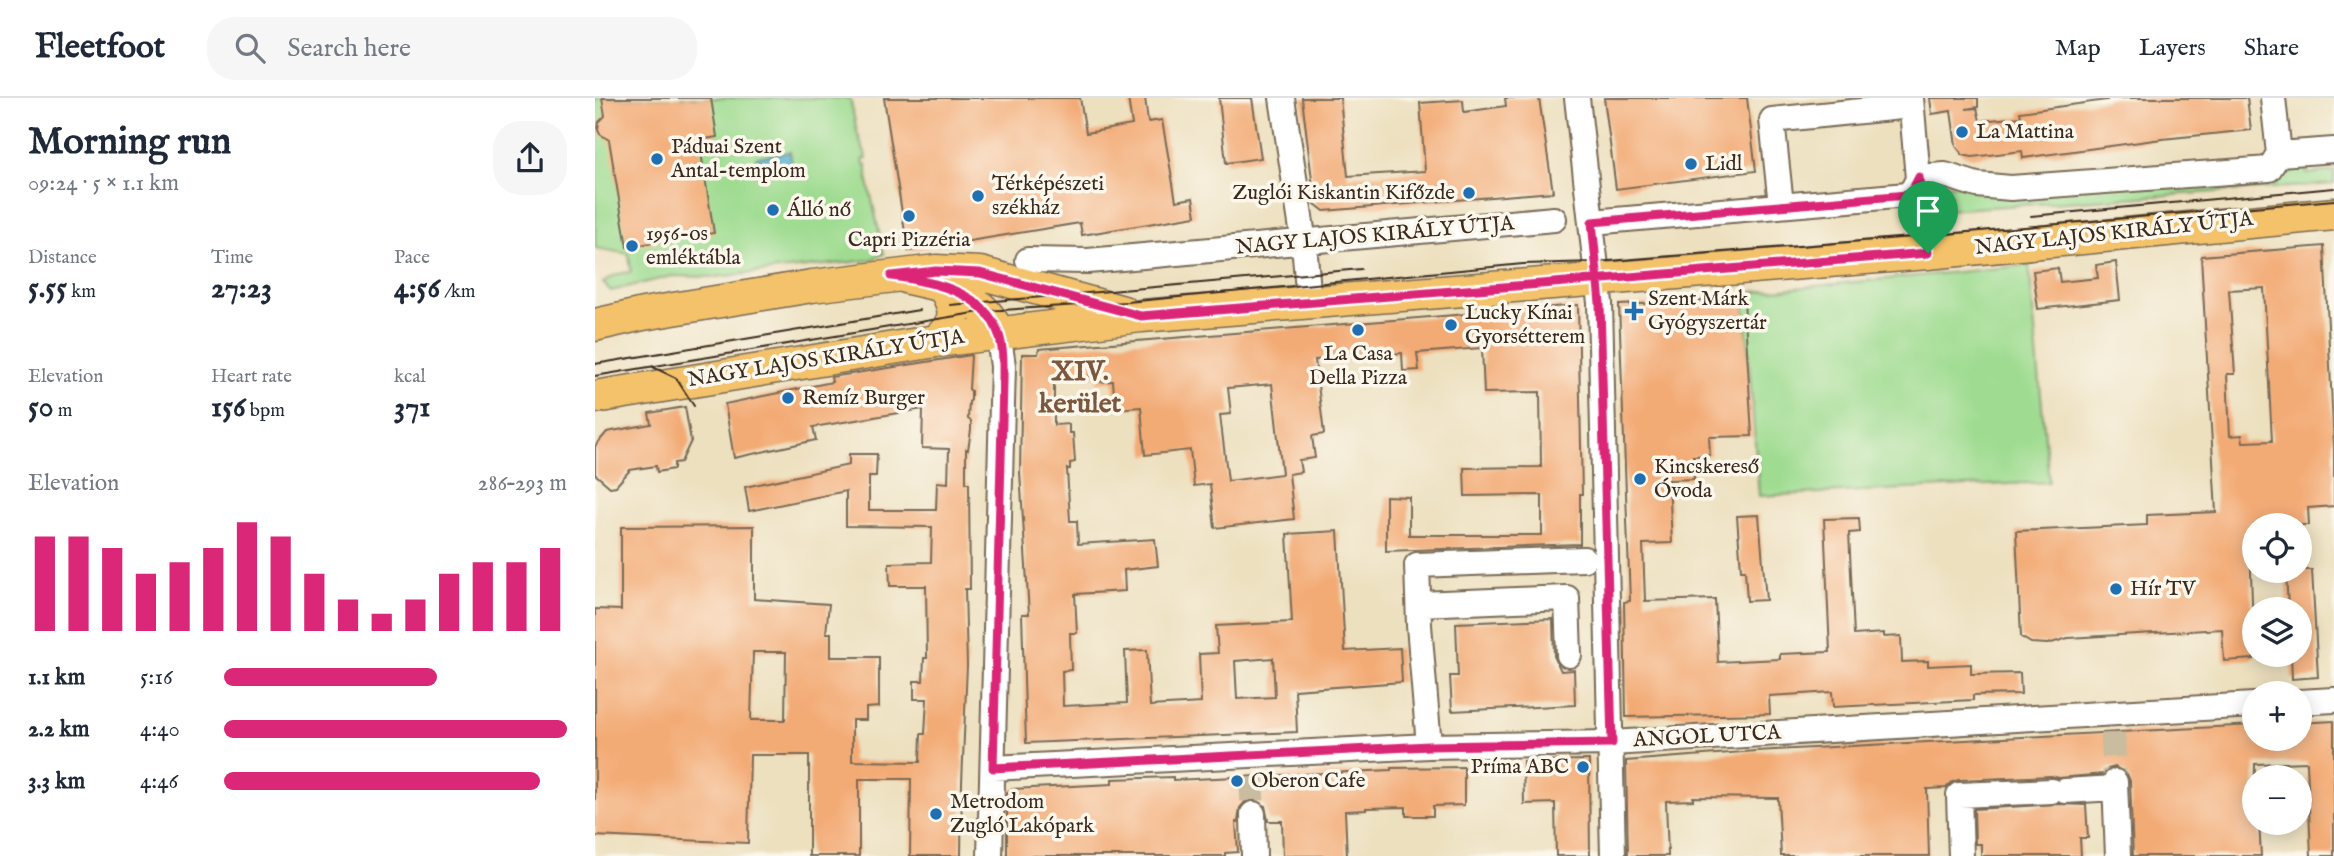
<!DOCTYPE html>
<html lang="en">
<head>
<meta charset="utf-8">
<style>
	:root { --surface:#fff; --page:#f6f6f7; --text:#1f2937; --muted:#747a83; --line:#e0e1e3; --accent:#db2777 }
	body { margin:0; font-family:"IM FELL English",serif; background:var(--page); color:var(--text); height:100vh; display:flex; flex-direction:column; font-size:26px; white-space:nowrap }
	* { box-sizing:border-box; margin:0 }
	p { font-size:23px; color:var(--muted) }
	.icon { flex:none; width:38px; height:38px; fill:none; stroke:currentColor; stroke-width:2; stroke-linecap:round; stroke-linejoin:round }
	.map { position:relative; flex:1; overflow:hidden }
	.details { display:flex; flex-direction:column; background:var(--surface); width:595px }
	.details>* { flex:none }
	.controls { position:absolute; left:1647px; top:415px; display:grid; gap:14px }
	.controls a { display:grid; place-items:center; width:70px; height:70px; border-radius:50%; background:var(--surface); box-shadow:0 4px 18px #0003; font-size:35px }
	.pin { position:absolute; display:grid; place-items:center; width:60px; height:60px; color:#fff; margin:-72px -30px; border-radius:50% 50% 50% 0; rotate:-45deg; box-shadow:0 0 7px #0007 }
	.pin .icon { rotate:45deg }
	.round { display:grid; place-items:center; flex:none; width:74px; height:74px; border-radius:28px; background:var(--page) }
	.overview { display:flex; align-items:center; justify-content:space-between; height:119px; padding:0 28px }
	h1 { font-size:38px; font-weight:700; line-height:52px }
	.stats { display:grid; grid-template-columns:repeat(3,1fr); gap:10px; height:119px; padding:7px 28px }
	.stats div { display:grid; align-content:center }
	.stats b { font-size:30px; font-weight:700 }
	.stats small { font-size:19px; font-weight:400 }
	.stats p { font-size:19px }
	.chart { height:196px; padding:14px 28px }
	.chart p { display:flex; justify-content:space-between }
	.chart svg { width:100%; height:126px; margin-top:7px; stroke:var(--accent); stroke-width:6 }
	ul { padding:0 28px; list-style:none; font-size:23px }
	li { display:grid; grid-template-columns:112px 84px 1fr; align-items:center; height:52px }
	li i { height:18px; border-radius:9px; background:var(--accent) }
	header { display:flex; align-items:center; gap:42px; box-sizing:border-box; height:98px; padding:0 35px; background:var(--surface); border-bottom:2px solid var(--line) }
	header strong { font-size:33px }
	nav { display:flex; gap:38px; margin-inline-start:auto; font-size:24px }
	.search { width:490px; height:63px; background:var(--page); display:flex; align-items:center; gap:18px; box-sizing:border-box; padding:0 24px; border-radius:28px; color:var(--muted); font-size:26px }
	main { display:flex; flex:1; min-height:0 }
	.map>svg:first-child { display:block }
	.green { fill:#9fdc91; stroke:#6d8358; stroke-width:2 }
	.water { fill:#50aece; stroke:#466c76; stroke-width:2 }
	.building { fill:#f3ab76; fill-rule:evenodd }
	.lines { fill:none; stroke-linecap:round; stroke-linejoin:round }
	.minor-tunnel { stroke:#c9bc9f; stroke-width:24; stroke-dasharray:24 12; stroke-linecap:butt }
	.minor-casing { stroke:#796a56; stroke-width:28 }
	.major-casing { stroke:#796a56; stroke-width:35 }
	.minor { stroke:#fff; stroke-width:24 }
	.major { stroke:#f3c26a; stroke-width:32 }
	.tram { stroke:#3b2a1e; stroke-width:2 }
	.route-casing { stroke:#fff; stroke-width:14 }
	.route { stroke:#db2777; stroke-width:9 }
	.poi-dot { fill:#1f6fb2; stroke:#fbf7ec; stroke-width:2.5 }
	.labels { text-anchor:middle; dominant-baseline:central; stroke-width:7; stroke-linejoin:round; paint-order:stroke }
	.poi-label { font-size:21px; fill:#3b2a1e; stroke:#fbf7ec; text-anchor:start }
	.street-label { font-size:21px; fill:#3b2a1e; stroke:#fbf7ec }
	.district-label { font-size:28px; font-weight:bold; fill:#7b573d; stroke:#fbf7ec }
</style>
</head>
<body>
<header>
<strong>Fleetfoot</strong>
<div class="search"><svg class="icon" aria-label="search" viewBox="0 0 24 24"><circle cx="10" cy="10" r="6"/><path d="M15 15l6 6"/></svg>Search here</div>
<nav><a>Map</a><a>Layers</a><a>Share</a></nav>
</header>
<main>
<section class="details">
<div class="overview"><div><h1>Morning run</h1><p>09:24 · 5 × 1.1 km</p></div><a class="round"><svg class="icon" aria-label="share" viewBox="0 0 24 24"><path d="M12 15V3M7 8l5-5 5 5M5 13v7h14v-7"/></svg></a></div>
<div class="stats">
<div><p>Distance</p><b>5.55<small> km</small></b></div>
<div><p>Time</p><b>27:23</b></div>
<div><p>Pace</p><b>4:56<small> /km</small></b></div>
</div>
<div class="stats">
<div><p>Elevation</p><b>50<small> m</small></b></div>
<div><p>Heart rate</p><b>156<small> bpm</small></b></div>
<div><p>kcal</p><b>371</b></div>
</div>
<div class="chart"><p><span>Elevation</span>286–293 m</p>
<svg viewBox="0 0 160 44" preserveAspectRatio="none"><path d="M5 44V11M15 44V11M25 44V15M35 44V24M45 44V20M55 44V15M65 44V6M75 44V11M85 44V24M95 44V33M105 44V38M115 44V33M125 44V24M135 44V20M145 44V20M155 44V15"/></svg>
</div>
<ul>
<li><b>1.1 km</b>5:16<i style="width:62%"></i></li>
<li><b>2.2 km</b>4:40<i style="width:100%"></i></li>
<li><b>3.3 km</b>4:46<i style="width:92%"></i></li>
</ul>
</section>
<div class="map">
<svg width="1739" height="758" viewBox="0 0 1739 758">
	<rect width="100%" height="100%" fill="#fbf7ec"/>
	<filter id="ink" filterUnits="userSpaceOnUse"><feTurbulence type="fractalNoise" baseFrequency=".0143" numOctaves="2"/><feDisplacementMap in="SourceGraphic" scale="14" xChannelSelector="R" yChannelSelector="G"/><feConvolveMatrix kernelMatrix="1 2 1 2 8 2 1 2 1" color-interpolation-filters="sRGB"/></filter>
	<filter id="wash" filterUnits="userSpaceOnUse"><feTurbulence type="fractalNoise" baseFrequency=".00686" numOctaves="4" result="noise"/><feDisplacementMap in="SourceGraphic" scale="28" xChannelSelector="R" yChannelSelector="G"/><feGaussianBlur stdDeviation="1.57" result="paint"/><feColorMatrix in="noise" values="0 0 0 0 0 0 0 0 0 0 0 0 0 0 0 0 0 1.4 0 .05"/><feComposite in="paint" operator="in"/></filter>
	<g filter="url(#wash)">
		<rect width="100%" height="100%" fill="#ede0bf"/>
		<path class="green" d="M0,0H255L262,34L272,61H268L269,67H272V79L289,156L275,162L121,179L77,178L16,193L8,185C17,177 24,175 36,174L34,156L0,150Z
			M1708,61L1712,76L1739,73V86L1336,113L1335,87L1651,83L1697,74L1700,67Z
			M1434,167L1454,384L1164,398L1149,195Z"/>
		<path class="water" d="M195,54L198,71L163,76L161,59Z"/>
		<g id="blocks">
			<path class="building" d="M7,0H116L122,39L104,42L119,135L32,149L14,42L5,36L3,32L4,24L10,18Z
				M289,0H485L491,35L537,27L533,0H550L553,24L567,22L581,103L598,100L601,118L487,137L485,125L313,153Z
				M624,0H657L666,60L631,65Z
				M707,0H745L753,78L830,73L825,5L868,2L869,14L911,8L910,0H944L958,94L729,113L720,106Z
				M1009,0H1152L1161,73L1021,91Z
				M1335,0H1383V9L1371,11L1382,10L1385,23L1426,19L1425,14L1512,2V0H1652L1656,32L1567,41L1428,60L1427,53L1377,59L1368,57L1361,48L1356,13L1337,16Z
				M1729,148L1739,349V408L1713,410L1714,427H1659V446H1655L1659,561L1629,563L1627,531L1473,540L1453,546L1436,545L1426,539L1421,433L1552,427V417L1621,414L1606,158ZM1669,190L1677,343L1648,344L1647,337L1635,338L1632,276H1640L1634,192Z
				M1521,164L1525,202L1443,211L1438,173L1463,170L1465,184L1503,180L1501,167Z
				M1149,201L1157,338L1114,339L1115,357L1098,358L1099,381L1074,382L1077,445L1048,446L1050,503L1120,501L1123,564L1185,561V556L1235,554L1229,421L1264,420L1265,434L1254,435L1259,537L1289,535V539L1306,538L1307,564L1333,563V568L1376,566V576L1425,575L1426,596L1378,597V602L1238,609L1237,594L1174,598L1175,616L1031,619L1029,504L1035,503L1024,207Z
				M983,207L987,396H985V446L791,453V398L814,399V437H947V397L870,398L869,370L946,369L945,294L889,295L887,250L822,255L824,272L808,273L807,255L720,262L729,336L717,338L720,360L704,362L706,374L694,376L699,421L620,430L615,386L599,388L595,352L550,357L546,309L520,311L518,283L502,284V278L459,280V327L474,326V335H478L480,364L475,365V371H472L475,423H482L483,446L560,441L563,468L529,472L530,493L480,496L482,535H475L476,572L467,573L468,608L532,605L530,553L552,552L555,608L606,605L604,556L623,555L621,528L697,524L692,436L743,433L750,553L805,550L807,584L700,592L702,634L431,645L427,516H434L425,374L427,256H443L444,251ZM677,286L687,376L633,383L625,317L636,316L633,290ZM678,560L680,599L642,601L640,563Z
				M376,257L374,291L376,293V302L374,304L373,321L376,323V332L373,352L371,351V385H374L375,491H370L372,567L367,685L366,758H315L316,681H264V758H214V657H155L153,745L0,738V511L26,512V429L159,428V501L234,506L231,535H236V559H284V609L271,610V622H257V663L325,664L326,636H330L332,601H319V583H328L329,560H332L331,488H295L294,465L336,464L337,429L251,428V393L154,413L150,389L254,367V356H282L281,378H274V412H341L342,384L353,385L354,351L327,350L328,311L218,329L221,342L139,360L130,306L237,284L236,279ZM158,554H191L190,622H156Z
				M90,309L96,343L86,364L79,365V371L62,374L61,368L35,372L21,388L15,389L0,376V348L12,334L56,326L54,315Z
				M1164,417L1171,502L1152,503L1150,472H1146L1142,418Z
				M1691,472H1717L1723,579L1697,581L1696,556H1704V511H1693Z
				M958,521L959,558L966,573L979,572L980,607L857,613L855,578H863L861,525Z
				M1739,623V758H1716L1712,664L1660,666L1659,724H1664L1666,758H1538L1535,683L1532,676L1520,669L1513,671L1508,676L1464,680L1456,678L1363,682L1357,684L1351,690L1332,691L1334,758H1186L1183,700L1098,699V702L1071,703L1073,758H1033L1031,663L1161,653L1659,627V640H1704V625Z
				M994,662L995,758H961L960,705L929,706L928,663Z
				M869,669V707L838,708V718H811V709L771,710V712L750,713L752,758H688L687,723H673L670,708L658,701L650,704L645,710L643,724H641L643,754L630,755V758H412V695L417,691L517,686V681L578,679V682L796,672V670Z
				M1463,706L1491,707L1493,740H1485L1486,758H1386V746H1380L1379,711Z"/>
		</g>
	</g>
	<g filter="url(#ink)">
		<use href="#blocks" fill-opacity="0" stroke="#796a56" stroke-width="2"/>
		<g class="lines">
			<path class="minor-tunnel" d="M1518,635L1520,684
				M656,679L658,716"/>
			<g class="minor-casing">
				<path id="minor" d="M687,0L709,145L714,205
					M982,0L1005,205L1018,758
					M1316,0L1326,115L1333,155
					M1678,0L1684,56
					M1684,56L1739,52
					M1324,79L1350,77L1382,87L1416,90L1674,71L1684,56
					M1186,107L1177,22L1316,8
					M997,124L1312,97L1318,91L1324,79
					M433,162L493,163L959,121
					M824,506L972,500L974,557
					M1704,604L1739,602
					M834,648L824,527L822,467L989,461
					M398,670L834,648L1016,645L1659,607
					M1520,684L1523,758
					M1470,693L1520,690
					M658,716L659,758
					M395,758L408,268L403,233
					M1366,758L1364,697L1457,693"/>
			</g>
			<g class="major-casing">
				<path id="major" d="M313,180L348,188C362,211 364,224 341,243
					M348,188C378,203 386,204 403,233
					M0,227L48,216L217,188L341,173L385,175L528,214
					M0,299L341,243L546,218L1333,155L1739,116"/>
			</g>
			<use href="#minor" class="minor"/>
			<use href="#major" class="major"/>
			<path class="tram" d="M1436,118L1739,90
				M355,207L766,171
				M0,266L324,212
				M58,269L81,280L99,308
				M0,278L391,213L532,204L928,166L1001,164L1315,139L1739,102"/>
		</g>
	</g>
	<g class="lines" filter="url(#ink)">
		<g class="route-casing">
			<path id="route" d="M1333,155L546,218L385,175L341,173L296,178C336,183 390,193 404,237C409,252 408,269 408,285L398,670L834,648L1017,645L1005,205L997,124L1312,97L1318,91L1324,79L1326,115L1333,155"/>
		</g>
		<use href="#route" class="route"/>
	</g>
	<g class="poi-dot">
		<circle cx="1367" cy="34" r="7"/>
		<circle cx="62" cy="61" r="7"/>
		<circle cx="1096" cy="66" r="7"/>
		<circle cx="874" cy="95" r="7"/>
		<circle cx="383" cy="98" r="7"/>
		<circle cx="178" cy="112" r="7"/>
		<circle cx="314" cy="118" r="7"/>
		<circle cx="37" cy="148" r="7"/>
		<path d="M1035.5 202.5h7v7h7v7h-7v7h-7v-7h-7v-7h7z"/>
		<circle cx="856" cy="227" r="7"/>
		<circle cx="763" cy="232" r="7"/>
		<circle cx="193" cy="300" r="7"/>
		<circle cx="1045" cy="381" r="7"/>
		<circle cx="1521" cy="491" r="7"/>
		<circle cx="988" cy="669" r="7"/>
		<circle cx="642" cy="683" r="7"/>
		<circle cx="341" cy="716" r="7"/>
	</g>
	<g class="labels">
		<g class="poi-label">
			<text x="1381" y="34">La Mattina</text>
			<text x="76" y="49">Páduai Szent<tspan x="76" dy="24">Antal-templom</tspan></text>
			<text x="1110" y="66">Lidl</text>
			<text x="397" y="86">Térképészeti<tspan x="397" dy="24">székház</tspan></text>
			<text x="860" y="95" text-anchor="end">Zuglói Kiskantin Kifőzde</text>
			<text x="192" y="112">Álló nő</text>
			<text x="51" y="136">1956-os<tspan x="51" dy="24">emléktábla</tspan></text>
			<text x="314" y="142" text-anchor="middle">Capri Pizzéria</text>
			<text x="1053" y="201">Szent Márk<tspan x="1053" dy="24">Gyógyszertár</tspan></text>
			<text x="870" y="215">Lucky Kínai<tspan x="870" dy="24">Gyorsétterem</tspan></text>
			<text x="763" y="256" text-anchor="middle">La Casa<tspan x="763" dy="24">Della Pizza</tspan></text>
			<text x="207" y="300">Remíz Burger</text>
			<text x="1059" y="369">Kincskereső<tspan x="1059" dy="24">Óvoda</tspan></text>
			<text x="1535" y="491">Hír TV</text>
			<text x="974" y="669" text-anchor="end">Príma ABC</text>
			<text x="656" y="683">Oberon Cafe</text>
			<text x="355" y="704">Metrodom<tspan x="355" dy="24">Zugló Lakópark</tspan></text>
		</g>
		<g class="street-label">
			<text transform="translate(1519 136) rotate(-6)">NAGY LAJOS KIRÁLY ÚTJA</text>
			<text transform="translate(780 138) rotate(-5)">NAGY LAJOS KIRÁLY ÚTJA</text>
			<text transform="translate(231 261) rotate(-9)">NAGY LAJOS KIRÁLY ÚTJA</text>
			<text transform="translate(1112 639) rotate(-3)">ANGOL UTCA</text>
		</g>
		<g class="district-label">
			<text x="485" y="274">XIV.<tspan x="485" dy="32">kerület</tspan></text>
		</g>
	</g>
</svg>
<div class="controls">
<a><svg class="icon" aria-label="locate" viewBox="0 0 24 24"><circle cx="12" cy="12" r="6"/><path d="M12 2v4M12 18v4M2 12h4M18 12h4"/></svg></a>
<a><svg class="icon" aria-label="layers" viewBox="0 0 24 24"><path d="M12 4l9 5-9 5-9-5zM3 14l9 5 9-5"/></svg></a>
<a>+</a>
<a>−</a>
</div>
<div class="pin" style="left:1333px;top:155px;background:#1e9e55"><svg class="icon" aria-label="arrive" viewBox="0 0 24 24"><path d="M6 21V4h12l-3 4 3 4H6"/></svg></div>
</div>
</main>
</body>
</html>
